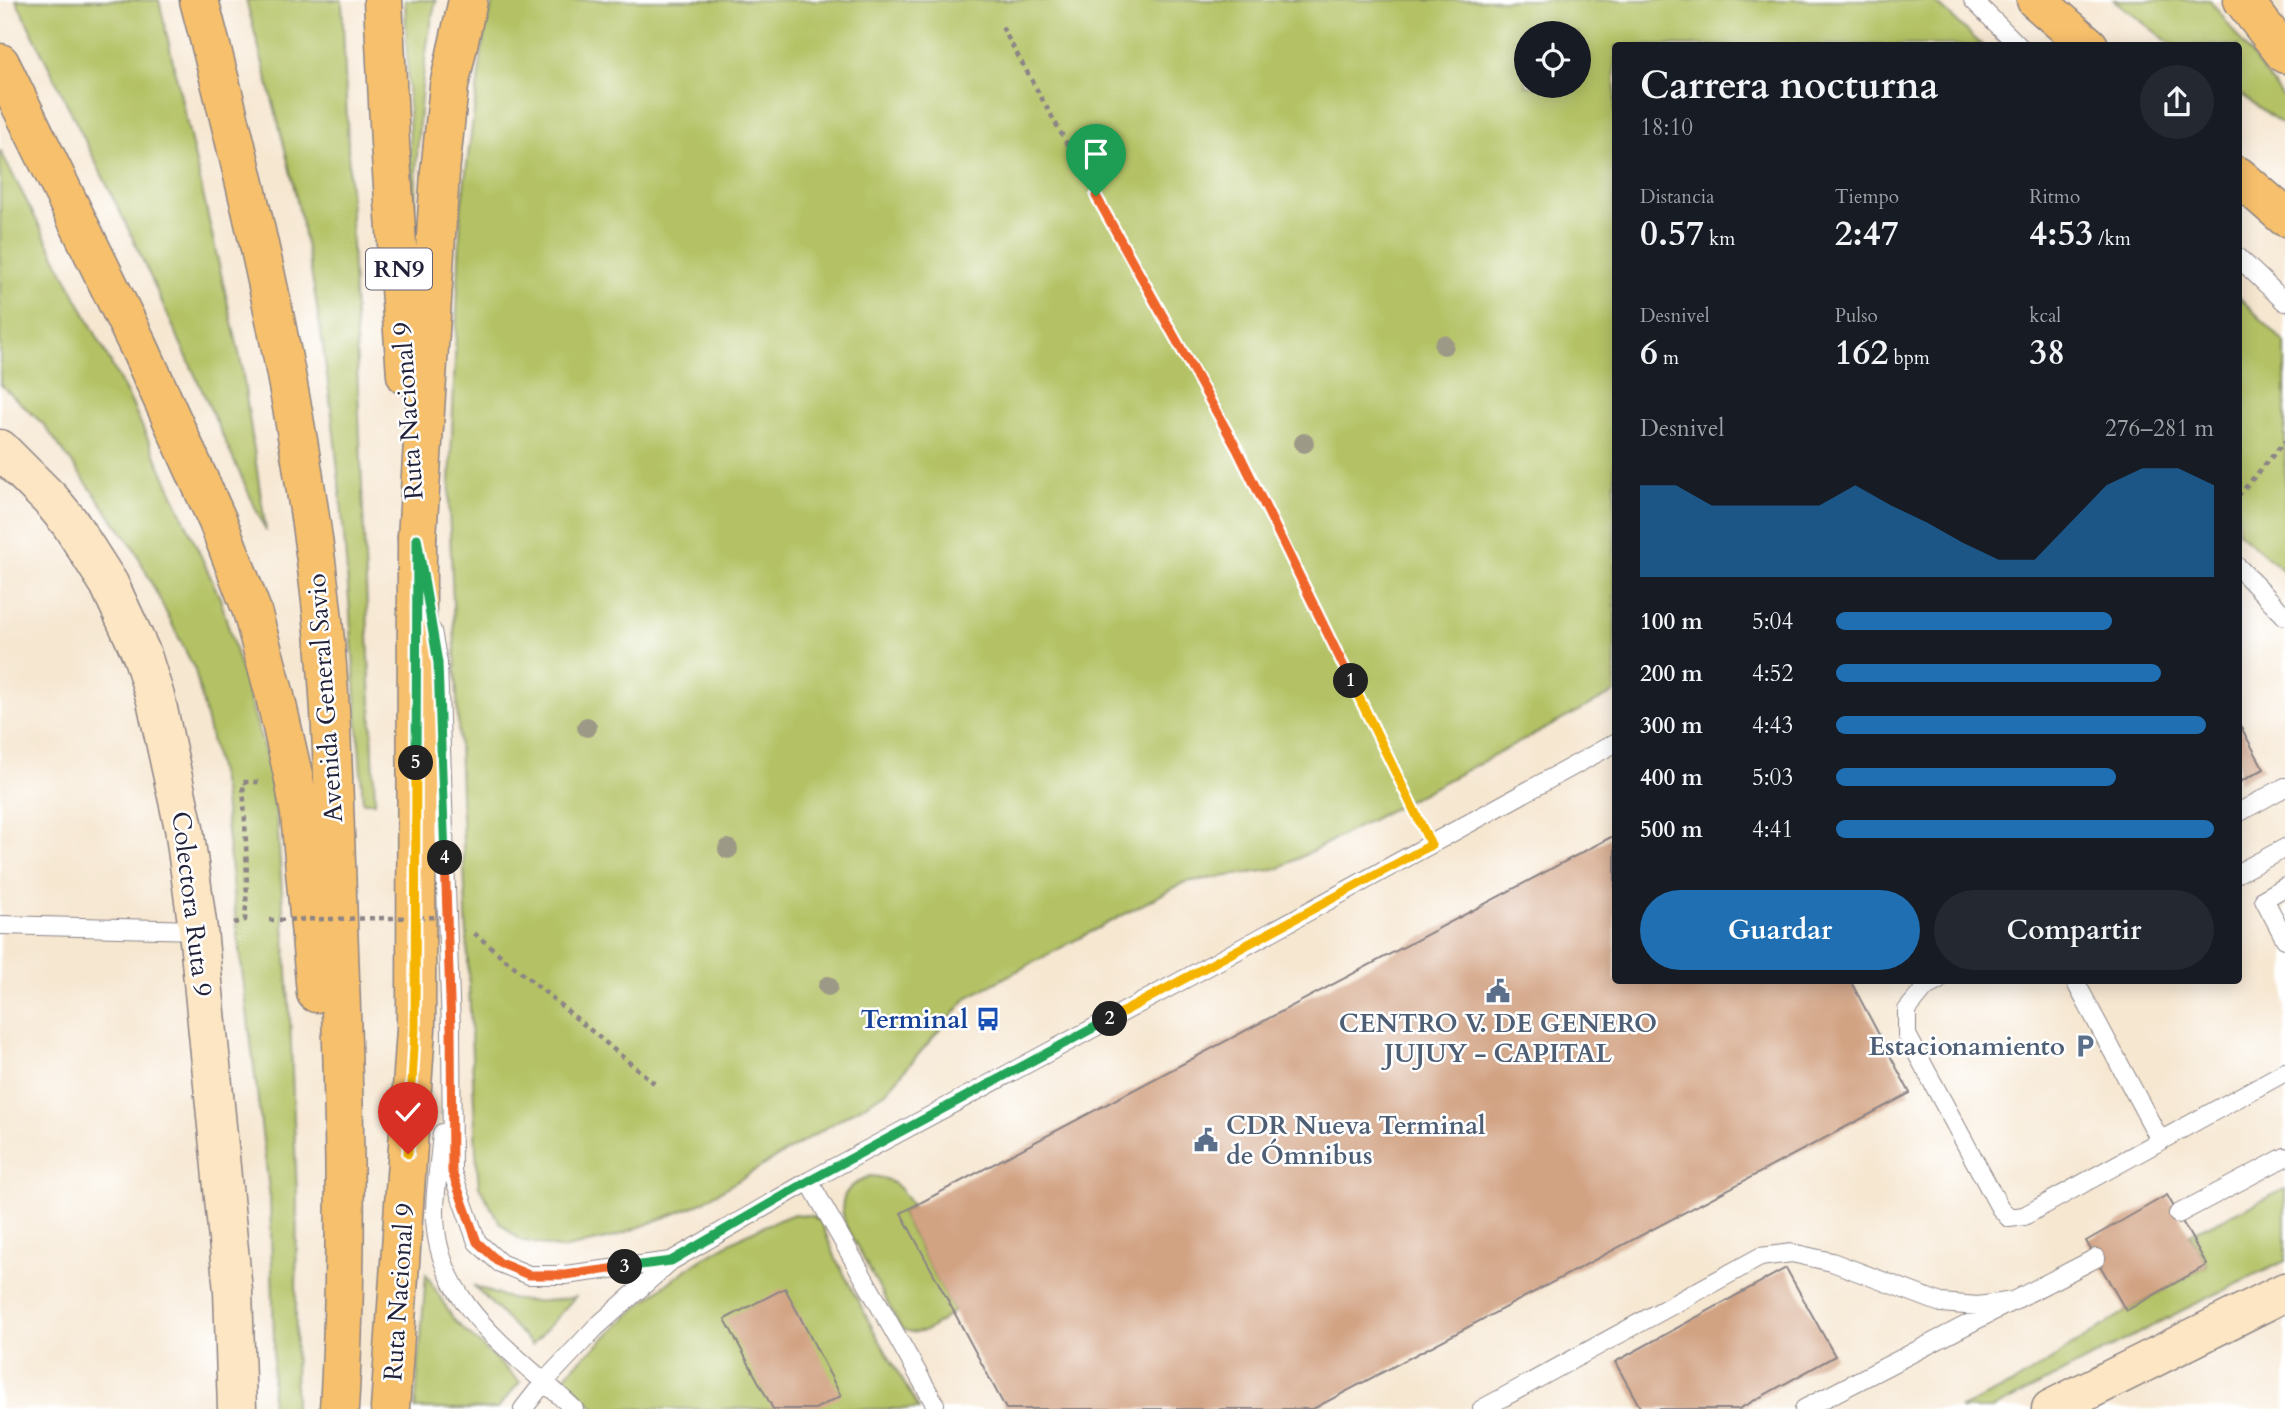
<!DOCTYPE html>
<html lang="es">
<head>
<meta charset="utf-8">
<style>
	:root { --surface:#171b24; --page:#242831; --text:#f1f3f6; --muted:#9ea1a6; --accent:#1f6fb2 }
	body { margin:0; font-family:Cardo,serif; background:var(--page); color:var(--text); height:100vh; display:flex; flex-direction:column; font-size:26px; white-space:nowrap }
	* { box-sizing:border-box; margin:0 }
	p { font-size:23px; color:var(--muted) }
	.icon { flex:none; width:38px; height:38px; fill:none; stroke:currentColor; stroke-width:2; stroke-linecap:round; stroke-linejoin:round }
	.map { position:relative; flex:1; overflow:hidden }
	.sheet { position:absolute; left:1612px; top:42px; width:630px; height:942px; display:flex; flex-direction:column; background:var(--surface); border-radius:7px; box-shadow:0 4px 18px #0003 }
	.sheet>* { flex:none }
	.buttons { position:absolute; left:1514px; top:21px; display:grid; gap:14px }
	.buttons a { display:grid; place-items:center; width:77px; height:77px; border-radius:50%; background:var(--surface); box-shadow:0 4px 18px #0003; font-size:35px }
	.pin { position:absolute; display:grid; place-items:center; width:60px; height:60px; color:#fff; margin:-72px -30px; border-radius:50% 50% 50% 0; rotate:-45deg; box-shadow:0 0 7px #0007 }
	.pin .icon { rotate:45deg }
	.km { position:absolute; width:35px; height:35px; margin:-18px; border-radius:50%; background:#222; color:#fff; font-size:19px; line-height:35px; text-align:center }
	.round { display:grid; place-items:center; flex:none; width:74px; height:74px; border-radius:37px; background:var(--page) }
	.overview { display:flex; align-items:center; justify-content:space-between; height:119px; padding:0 28px }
	h1 { font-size:38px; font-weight:800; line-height:52px }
	.stats { display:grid; grid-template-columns:repeat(3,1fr); gap:10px; height:119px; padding:7px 28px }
	.stats div { display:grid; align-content:center }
	.stats b { font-size:35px; font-weight:800 }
	.stats small { font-size:19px; font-weight:400 }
	.stats p { font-size:19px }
	.chart { height:196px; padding:14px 28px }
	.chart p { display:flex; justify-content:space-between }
	.chart svg { width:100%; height:126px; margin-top:7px; fill:var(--accent); opacity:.7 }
	.primary-button { display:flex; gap:14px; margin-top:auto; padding:14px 28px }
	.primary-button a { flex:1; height:80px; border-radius:42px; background:var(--accent); color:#fff; font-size:28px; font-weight:800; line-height:80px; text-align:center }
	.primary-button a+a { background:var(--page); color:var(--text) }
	ul { padding:0 28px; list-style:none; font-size:23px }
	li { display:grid; grid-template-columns:112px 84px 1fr; align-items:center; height:52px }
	li i { height:18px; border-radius:9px; background:var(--accent) }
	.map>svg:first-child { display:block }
	.green { fill:#b4c265; stroke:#6b7250; stroke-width:2; fill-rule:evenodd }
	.building { fill:#d2a383 }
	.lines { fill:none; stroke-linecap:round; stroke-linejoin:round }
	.lane-casing { stroke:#8c8486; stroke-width:20 }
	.secondary-casing { stroke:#8c8486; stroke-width:41 }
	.primary-casing { stroke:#8c8486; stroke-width:41 }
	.highway-casing { stroke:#8c8486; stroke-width:41 }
	.path { stroke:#8c8486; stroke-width:4.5; stroke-dasharray:5 5; stroke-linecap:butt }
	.lane { stroke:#fff; stroke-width:18 }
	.secondary { stroke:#fce6c4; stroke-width:38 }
	.primary { stroke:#f7c06c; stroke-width:38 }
	.highway { stroke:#f7c06c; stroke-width:38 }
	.path-bridge { stroke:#8c8486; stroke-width:4.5; stroke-dasharray:5 5; stroke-linecap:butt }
	.tree { fill:#9d9987 }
	.split-1-casing { stroke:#fff; stroke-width:14 }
	.split-2-casing { stroke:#fff; stroke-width:14 }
	.split-3-casing { stroke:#fff; stroke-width:14 }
	.split-4-casing { stroke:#fff; stroke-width:14 }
	.split-5-casing { stroke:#fff; stroke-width:14 }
	.split-6-casing { stroke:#fff; stroke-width:14 }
	.split-1 { stroke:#f0652b; stroke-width:9 }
	.split-2 { stroke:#f5b400; stroke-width:9 }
	.split-3 { stroke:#22a559; stroke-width:9 }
	.split-4 { stroke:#f0652b; stroke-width:9 }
	.split-5 { stroke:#22a559; stroke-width:9 }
	.split-6 { stroke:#f5b400; stroke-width:9 }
	.labels { text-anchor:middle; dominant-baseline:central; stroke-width:5; stroke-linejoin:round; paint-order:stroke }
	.shield { fill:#fff; stroke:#646476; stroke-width:2 }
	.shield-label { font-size:24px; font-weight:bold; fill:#22223b }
	.street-label { font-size:26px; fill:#22223b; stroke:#fff }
	.transit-label { font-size:26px; font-weight:bold; fill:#164399; stroke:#fff; text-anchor:end }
	.service-label { font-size:26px; font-weight:bold; fill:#4e5e75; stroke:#fff }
</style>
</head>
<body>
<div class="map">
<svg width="2285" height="1409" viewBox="0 0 2285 1409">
	<rect width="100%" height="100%" fill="#fff"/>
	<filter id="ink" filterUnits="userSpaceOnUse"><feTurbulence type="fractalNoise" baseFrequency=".0143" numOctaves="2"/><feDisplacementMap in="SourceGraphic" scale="14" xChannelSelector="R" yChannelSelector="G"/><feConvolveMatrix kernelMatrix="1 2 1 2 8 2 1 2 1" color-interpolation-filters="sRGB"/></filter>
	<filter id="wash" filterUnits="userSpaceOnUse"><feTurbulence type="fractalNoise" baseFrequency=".00686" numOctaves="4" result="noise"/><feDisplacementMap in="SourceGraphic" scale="28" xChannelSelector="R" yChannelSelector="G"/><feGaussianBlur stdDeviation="1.57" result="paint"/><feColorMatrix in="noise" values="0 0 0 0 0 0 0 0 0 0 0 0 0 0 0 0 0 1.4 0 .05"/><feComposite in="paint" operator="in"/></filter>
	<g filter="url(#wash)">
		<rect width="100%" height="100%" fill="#f6e7d1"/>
		<path class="green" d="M16,0H159L241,362L266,531L130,232Z
			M246,0H342L375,802H363C351,633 343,463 315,295C299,194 272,98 246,0Z
			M405,0H436C418,74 418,154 413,231Z
			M494,0H1933L1982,45L1615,46V692L1278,869L1185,882L968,997L886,1092L697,1205L611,1238L562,1249L520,1240L500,1223L479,1186L476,1152L449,508L461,209L485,29ZM1526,33H1578V86H1526Z
			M2114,0H2210L2285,100V126L2238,92V46L2172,45Z
			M0,150L132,404L220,598L270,769L278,831L290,1018L297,1197L295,1409H271L274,1342L270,1198L235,913L223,790L195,670L134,548L44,425L0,384Z
			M2238,296L2285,343V572L2238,532Z
			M870,1176C892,1177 901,1188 912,1206L901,1213L954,1311C936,1324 923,1341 901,1328L846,1226C837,1199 844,1187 870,1176Z
			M2285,1189V1261L2185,1309L1993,1409H1959L2015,1383L2126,1311L2207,1265L2190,1234Z
			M794,1214L812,1216L821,1222L836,1259L874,1331L919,1409H596L564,1379C573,1364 589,1353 602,1341C657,1285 720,1241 794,1214Z
			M426,1274L454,1320L520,1382L497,1409H415Z
			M473,1285C513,1303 532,1305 575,1297L532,1345Z"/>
		<g id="blocks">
			<path class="building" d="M2238,722L2264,769L2238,783Z
				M1615,835V980H1850L1910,1093L1313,1409H1006L901,1213Z
				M2167,1195L2207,1265L2126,1311L2086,1241Z
				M1786,1268L1835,1356L1739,1409H1641L1615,1362Z
				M785,1288L841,1396L815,1409H773L725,1319Z"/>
		</g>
	</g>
	<g filter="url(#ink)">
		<use href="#blocks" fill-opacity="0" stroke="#8c8486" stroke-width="2"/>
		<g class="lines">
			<g class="lane-casing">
				<path id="lane" d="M1973,0L2019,46
					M2238,257L2285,302
					M2238,567L2285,616
					M432,631L438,663L451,1028L452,1172L477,1242L500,1263L529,1275H565L671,1261
					M2238,813L2285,787
					M2238,873L2285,848
					M2285,887L2264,899L2285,939
					M0,925L198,930
					M1939,980L1926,987L1907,1010V1035L2000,1208L2009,1218L2024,1216L2285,1072
					M2077,980L2076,983L2160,1140
					M442,1133C440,1159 435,1187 435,1213C435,1305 515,1352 574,1409
					M809,1181L935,1404
					M2178,1214L2285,1157
					M523,1409L545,1381L595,1328L671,1261L809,1181L1220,960L1615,743
					M1482,1409L1760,1257L1792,1253L1832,1262L1941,1303L1978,1306L2014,1301
					M1804,1409L2096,1258"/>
			</g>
			<g class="secondary-casing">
				<path id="secondary" d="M0,449L52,501L70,523L109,584L142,655L156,700L184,828L198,930L233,1291L237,1409
					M2051,1409L2285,1292"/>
			</g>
			<g class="primary-casing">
				<path id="primary" d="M390,1409L416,1029L417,538"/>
			</g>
			<g class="highway-casing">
				<path id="highway" d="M199,0C251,198 298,399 321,602C333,708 334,816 338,923C344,1085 349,1247 339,1409
					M383,0L390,143L406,375
					M2036,0L2089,46
					M2243,0L2285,54
					M0,63L139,347L218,522L252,611L274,692L294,779L300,814L316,993
					M2238,176L2285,217
					M417,538L440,172L449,86L468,0"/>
			</g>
			<path class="path" d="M1002,27L1237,449L1420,822
				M2238,496L2285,441
				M234,923L245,920C249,874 245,828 243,782H259
				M474,933L654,1083"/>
			<use href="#lane" class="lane"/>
			<use href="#secondary" class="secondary"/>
			<use href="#primary" class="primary"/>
			<use href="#highway" class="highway"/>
			<path class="path-bridge" d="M269,920L451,917"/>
		</g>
		<g class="tree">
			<circle cx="1444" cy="345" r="10"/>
			<circle cx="1304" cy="443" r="10"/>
			<circle cx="587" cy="727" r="10"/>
			<circle cx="728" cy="849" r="10"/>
			<circle cx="828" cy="986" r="10"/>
		</g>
	</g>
	<g class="lines" filter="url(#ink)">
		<g class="split-1-casing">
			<path id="split-1" d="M1096,196L1237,449L1351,681"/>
		</g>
		<g class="split-2-casing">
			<path id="split-2" d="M1110,1019L1431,845L1351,681"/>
		</g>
		<g class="split-3-casing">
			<path id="split-3" d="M625,1267L671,1261L809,1181L1110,1019"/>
		</g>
		<g class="split-4-casing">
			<path id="split-4" d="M445,858L451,1028L452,1172L477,1242L500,1263L529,1275H565L625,1267"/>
		</g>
		<g class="split-5-casing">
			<path id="split-5" d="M416,763L417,538L438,663L445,858"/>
		</g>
		<g class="split-6-casing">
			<path id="split-6" d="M408,1154L415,1029L416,763"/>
		</g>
		<use href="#split-1" class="split-1"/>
		<use href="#split-2" class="split-2"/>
		<use href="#split-3" class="split-3"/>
		<use href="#split-4" class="split-4"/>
		<use href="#split-5" class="split-5"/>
		<use href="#split-6" class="split-6"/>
	</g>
	<defs>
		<g id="civic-bare" transform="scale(1.89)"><path d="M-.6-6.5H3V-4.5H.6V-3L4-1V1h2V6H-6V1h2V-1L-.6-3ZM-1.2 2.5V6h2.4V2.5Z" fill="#5c6f8a" stroke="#fff" stroke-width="2.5" paint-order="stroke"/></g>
		<g id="bus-bare" transform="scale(1.89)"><path d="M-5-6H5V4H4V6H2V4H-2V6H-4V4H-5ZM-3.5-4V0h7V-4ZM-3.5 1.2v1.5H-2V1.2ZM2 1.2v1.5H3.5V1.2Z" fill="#1a4fb4" stroke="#fff" stroke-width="2.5" paint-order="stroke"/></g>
		<g id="parking-bare" transform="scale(1.89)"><path d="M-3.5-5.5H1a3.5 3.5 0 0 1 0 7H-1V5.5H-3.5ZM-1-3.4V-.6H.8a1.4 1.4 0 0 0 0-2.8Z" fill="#5c6f8a" stroke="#fff" stroke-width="2.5" paint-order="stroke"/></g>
	</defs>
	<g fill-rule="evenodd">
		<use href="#civic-bare" x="1498" y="991"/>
		<use href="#bus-bare" x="988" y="1019"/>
		<use href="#parking-bare" x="2085" y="1046"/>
		<use href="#civic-bare" x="1206" y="1140"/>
	</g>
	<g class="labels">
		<rect class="shield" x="366" y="248.5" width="66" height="41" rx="5"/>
		<g class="shield-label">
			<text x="399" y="269">RN9</text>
		</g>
		<g class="street-label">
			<text transform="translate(408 411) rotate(-94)">Ruta Nacional 9</text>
			<text transform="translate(325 698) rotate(-94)">Avenida General Savio</text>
			<text transform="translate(192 904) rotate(83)">Colectora Ruta 9</text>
			<text transform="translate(399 1292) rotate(-86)">Ruta Nacional 9</text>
		</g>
		<g class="transit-label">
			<text x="968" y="1019">Terminal</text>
		</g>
		<g class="service-label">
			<text x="1498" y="1023">CENTRO V. DE GENERO<tspan x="1498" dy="30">JUJUY - CAPITAL</tspan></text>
			<text x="2065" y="1046" text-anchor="end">Estacionamiento</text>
			<text x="1226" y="1125" text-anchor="start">CDR Nueva Terminal<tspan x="1226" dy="30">de Ómnibus</tspan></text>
		</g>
	</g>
</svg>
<div class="buttons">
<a><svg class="icon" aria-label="locate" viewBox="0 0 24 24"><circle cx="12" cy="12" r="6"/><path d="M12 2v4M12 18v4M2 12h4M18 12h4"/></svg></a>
</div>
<div class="pin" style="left:1096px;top:196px;background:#1e9e55"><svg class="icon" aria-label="arrive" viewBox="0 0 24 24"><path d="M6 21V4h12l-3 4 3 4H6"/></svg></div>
<div class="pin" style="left:408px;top:1154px;background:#d93025"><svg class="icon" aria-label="check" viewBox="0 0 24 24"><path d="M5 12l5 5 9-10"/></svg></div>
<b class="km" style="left:1351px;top:681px">1</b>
<b class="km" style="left:1110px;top:1019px">2</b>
<b class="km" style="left:625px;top:1267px">3</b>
<b class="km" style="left:445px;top:858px">4</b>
<b class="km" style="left:416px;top:763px">5</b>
<section class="sheet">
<div class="overview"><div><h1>Carrera nocturna</h1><p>18:10</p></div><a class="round"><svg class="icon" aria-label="share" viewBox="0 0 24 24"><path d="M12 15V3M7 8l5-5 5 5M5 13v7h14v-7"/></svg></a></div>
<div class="stats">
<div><p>Distancia</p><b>0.57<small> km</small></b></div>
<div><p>Tiempo</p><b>2:47</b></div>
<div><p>Ritmo</p><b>4:53<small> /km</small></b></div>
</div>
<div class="stats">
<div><p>Desnivel</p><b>6<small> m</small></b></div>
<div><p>Pulso</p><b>162<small> bpm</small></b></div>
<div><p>kcal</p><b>38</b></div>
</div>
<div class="chart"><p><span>Desnivel</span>276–281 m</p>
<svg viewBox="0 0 160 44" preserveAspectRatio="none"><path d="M0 44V12L10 12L20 19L30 19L40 19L50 19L60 12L70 19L80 25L90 32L100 38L110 38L120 25L130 12L140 6L150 6L160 12V44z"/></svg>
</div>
<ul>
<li><b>100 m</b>5:04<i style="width:73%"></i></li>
<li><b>200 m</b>4:52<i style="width:86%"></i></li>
<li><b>300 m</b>4:43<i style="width:98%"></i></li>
<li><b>400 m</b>5:03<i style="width:74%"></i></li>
<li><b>500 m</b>4:41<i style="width:100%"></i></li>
</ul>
<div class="primary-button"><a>Guardar</a><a>Compartir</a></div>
</section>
</div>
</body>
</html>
